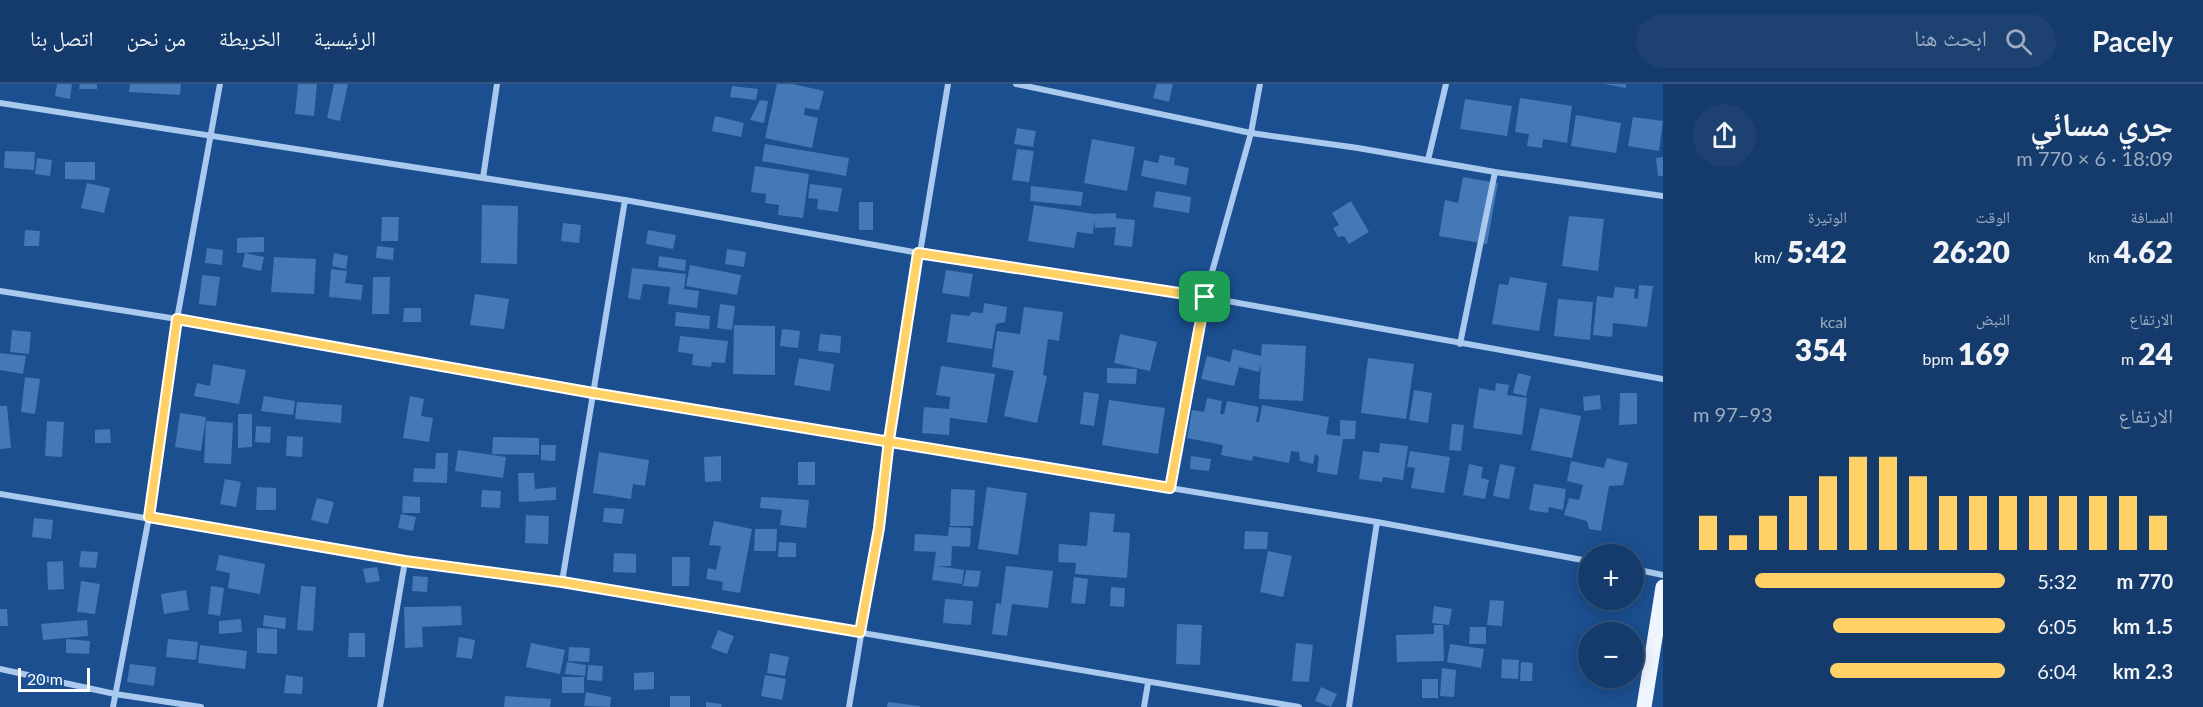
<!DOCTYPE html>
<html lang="ar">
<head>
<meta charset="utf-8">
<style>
	:root { --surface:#143b6b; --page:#1d4271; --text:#f1f3f6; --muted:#9dadc1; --line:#33557e; --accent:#ffd166 }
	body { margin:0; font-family:Lato,"Noto Naskh Arabic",sans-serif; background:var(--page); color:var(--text); direction:rtl; height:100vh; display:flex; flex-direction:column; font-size:22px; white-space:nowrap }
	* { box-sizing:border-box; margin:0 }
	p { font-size:20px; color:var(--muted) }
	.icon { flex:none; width:33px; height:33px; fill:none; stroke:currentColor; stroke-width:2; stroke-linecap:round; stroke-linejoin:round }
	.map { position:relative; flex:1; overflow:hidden; direction:ltr }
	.sheet { display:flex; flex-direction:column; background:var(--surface); width:540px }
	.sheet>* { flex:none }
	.fabs { position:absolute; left:1578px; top:460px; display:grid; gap:12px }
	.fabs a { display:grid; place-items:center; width:66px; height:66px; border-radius:50%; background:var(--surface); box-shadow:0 3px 15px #0003,0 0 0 2px var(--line); font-size:30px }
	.scale { position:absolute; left:18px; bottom:15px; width:72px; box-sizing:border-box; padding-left:6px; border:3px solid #fff; border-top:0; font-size:16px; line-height:21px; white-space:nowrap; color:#fff; -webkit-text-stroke:4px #1b4f8f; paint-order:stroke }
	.pin { position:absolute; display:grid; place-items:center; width:51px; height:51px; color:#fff; margin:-26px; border-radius:12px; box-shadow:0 3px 9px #0006 }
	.round { display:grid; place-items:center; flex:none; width:63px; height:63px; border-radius:32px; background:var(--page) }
	.head { display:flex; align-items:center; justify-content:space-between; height:102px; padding:0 30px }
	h1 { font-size:33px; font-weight:800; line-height:45px }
	.figures { display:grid; grid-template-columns:repeat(3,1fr); gap:9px; height:102px; padding:6px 30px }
	.figures div { display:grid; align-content:center }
	.figures b { font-size:30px; font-weight:800 }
	.figures small { font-size:16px; font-weight:400 }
	.figures p { font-size:16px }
	.chart { height:168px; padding:12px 30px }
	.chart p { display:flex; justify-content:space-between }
	.chart svg { width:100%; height:108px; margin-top:6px; stroke:var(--accent); stroke-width:6 }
	ul { padding:0 30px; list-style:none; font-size:20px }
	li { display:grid; grid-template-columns:96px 72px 1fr; align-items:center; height:45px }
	li i { height:15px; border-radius:8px; background:var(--accent) }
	header { display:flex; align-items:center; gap:36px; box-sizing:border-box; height:84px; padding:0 30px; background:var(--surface); border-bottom:2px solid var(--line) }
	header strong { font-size:28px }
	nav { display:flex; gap:33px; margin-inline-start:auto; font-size:21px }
	.search { width:420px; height:54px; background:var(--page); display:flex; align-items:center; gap:15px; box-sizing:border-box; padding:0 21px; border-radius:33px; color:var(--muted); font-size:22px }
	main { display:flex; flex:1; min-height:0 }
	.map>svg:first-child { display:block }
	.building { fill:#4478b7 }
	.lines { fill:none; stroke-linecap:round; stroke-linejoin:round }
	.street { stroke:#a9c9ee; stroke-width:6 }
	.primary { stroke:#f0f6ff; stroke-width:15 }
	.route-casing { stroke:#fff; stroke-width:12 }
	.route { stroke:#ffd166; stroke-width:8 }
</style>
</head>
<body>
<header>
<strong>Pacely</strong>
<div class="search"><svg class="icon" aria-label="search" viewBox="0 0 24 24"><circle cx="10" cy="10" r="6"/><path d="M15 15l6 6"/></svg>ابحث هنا</div>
<nav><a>الرئيسية</a><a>الخريطة</a><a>من نحن</a><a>اتصل بنا</a></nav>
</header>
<main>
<section class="sheet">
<div class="head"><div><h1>جري مسائي</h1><p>18:09 · 6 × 770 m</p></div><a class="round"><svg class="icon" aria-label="share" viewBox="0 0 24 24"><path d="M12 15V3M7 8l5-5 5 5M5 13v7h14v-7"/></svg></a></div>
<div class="figures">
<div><p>المسافة</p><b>4.62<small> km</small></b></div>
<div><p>الوقت</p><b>26:20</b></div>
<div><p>الوتيرة</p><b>5:42<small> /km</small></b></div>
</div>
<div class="figures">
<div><p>الارتفاع</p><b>24<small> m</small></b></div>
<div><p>النبض</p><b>169<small> bpm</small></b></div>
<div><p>kcal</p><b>354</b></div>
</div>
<div class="chart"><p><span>الارتفاع</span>93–97 m</p>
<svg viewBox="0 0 160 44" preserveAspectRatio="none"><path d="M5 44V30M15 44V38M25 44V30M35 44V22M45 44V14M55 44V6M65 44V6M75 44V14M85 44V22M95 44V22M105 44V22M115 44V22M125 44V22M135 44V22M145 44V22M155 44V30"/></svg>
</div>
<ul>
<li><b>770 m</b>5:32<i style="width:80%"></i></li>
<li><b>1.5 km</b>6:05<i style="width:55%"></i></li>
<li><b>2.3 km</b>6:04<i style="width:56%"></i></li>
</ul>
</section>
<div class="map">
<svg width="1663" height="623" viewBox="0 0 1663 623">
	<rect width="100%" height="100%" fill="#1b4f8f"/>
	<path class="building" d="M57,0H72L70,15L55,12Z
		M80,0H97V5H79Z
		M130,0H181L180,11L129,8Z
		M298,0H317L314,32L295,30Z
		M334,0H348L340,37L327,34Z
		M777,0H793L824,7L819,26L805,24L804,31L818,34L812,64L765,54Z
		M1157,0H1173L1169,18L1153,14Z
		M1604,0H1626V4Z
		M732,2L758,5L756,16L730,13Z
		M1520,14L1572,22L1567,59L1543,55L1542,64L1527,62L1529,50L1515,48Z
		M1465,15L1512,22L1507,52L1460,45Z
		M760,16L768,17L764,39L750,36Z
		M1576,31L1621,39L1616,69L1571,62Z
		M715,32L744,39L741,53L712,47Z
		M1633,33L1663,37L1659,67L1628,62Z
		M1017,44L1036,47L1033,63L1014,60Z
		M1092,55L1135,63L1127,107L1084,99Z
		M765,60L849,74L846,92L762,77Z
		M1017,65L1034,67L1029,98L1012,96Z
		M5,67L35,68L34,86L4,84Z
		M1160,71L1175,74L1174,81L1189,84L1186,101L1141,92L1144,76L1158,79Z
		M1663,73V92H1658L1656,74Z
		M37,74L52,76L50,92L35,90Z
		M65,78H95V96L65,95Z
		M755,82L809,90L803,134L778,131L779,121L765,119L766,110L751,108Z
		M1463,93L1498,99L1487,160L1439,152L1445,116L1458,119Z
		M87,99L110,104L104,129L81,124Z
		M810,100L842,104L838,128L817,125L818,115L808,114Z
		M1031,102L1083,108L1081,122L1030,117Z
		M1156,107L1191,113L1189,129L1153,123Z
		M1351,117L1369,148L1349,160L1344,152L1338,153L1333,144L1339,141L1332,129Z
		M859,118H873V146H859Z
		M482,121L518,122L517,180L481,179Z
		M1034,121L1094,130L1116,129V134L1135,136L1132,163L1114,161L1116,143L1095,144L1094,137L1093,150L1077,148L1074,164L1028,157Z
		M1569,132L1604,135L1598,187L1562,182Z
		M382,133H399L398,157H381Z
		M563,139L581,141L579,159L561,157Z
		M25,146L40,147L39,162H24Z
		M648,146L676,151L673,165L646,160Z
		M264,153V168L237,169V154Z
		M377,162L394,164L393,176L376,174Z
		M207,164L223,166L222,181L205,179Z
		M727,165L746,168L744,183L725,180Z
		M245,169L264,173L261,187L242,183Z
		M334,169L348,172L346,185L332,182Z
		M659,172L686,176L685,187L658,183Z
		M274,173L316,175L314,210L271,208Z
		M690,181L741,191L737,211L686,202Z
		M632,184L686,190L684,205L699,207L697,224L668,220L670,203L643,200L640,216L628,214Z
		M331,185L347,187L345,199L363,201L361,216L329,213Z
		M946,186L973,190L969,213L942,209Z
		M202,191L220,193L216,222L199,220Z
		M373,193H390L389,230H372Z
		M1510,193L1547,199L1539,247L1492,240L1499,200L1508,201Z
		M1639,201L1653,202L1647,243L1613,239L1612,253L1593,251L1597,212L1613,214L1615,203L1635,205L1634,214L1638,215Z
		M475,210L509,215L504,245L470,241Z
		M1558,215L1593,218L1590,256L1554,252Z
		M984,219L1007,223L1005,238L996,240L992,265L947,258L951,230L969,232L972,228L983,229Z
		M720,220L735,222L732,246L717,244Z
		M1024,223L1063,228L1059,257L1048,255L1043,291L1047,292L1037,339L1004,332L1014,287L992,283L997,247L1020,250Z
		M404,224H421V238H403Z
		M676,228L710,232L709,245L675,242Z
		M734,241L775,242V291L733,290Z
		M782,245L800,247L798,264L780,262Z
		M12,246L31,248L29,270L10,268Z
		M820,250L841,252L840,269L818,267Z
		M1120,250L1157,258L1150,287L1114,279Z
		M680,252L728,257L725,279L712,278L711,283L692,281L693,270L678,268Z
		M1262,260L1306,262L1303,317L1259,315L1261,280L1259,288L1239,283L1234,302L1201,295L1207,272L1230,278L1233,265L1261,272Z
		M0,269L26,272L23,290L0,286Z
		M799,274L834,280L830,307L794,301Z
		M1368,274L1414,280L1406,335L1361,329Z
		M213,280L246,286L239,320L194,312L197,299L210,302Z
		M941,282L995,290L987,339L950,334L949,351L922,349L924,323L949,325L950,313L936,311Z
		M1107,284L1137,285L1136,300L1107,299Z
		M1518,289L1531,292L1526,312L1513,309Z
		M25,293L40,295L35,330L21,328Z
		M1496,299L1509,301L1507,311L1527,314L1522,351L1473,344L1479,304L1495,307Z
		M1414,306L1432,309L1428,339L1409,336Z
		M1084,308L1099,310L1094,342L1080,340Z
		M1620,309H1637V340L1619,341Z
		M1600,311L1601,325L1584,327L1583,313Z
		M264,312L295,317L293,331L261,327Z
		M410,312L424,315L421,332L433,334L429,358L403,354Z
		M1207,314L1222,317L1220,330H1224L1227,317L1259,323L1256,338H1259L1262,321L1329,333L1326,350L1340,352V336L1356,337L1355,355H1343L1337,391L1317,388L1319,373L1315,370L1313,380L1300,377L1299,368L1291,367L1289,379L1253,372L1252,377L1221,371L1223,361L1187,354L1192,326L1204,328Z
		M1109,316L1165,324L1158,370L1102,361Z
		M297,318L342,321L341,339L295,335Z
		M0,322H7L11,364L0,365Z
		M1540,324L1581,332L1572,374L1531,366Z
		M180,329L206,333L201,367L175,363Z
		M238,330H252V363L238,364Z
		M47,337L64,338L62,373L45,372Z
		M206,337L233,339L231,380L204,379Z
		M1452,340L1464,341L1461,367L1449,366Z
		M256,342L271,343L270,359L255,358Z
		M110,345L111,359H95V346Z
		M287,352L303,353L302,373L286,372Z
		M493,353L539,354V371L492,370Z
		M1380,359L1408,362L1403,396L1383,393L1382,398L1359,395L1363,367L1379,369Z
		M541,361H556L555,377L541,376Z
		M458,366L506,373L503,394L455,387Z
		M1410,367L1450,373L1444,409L1411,404L1415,384L1407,383Z
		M599,368L649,376L645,402L633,400L631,415L593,409Z
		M436,369H448L447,399L413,398L414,384L435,385Z
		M721,372V397L705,398L704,373Z
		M1191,372L1211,375L1209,387L1190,385Z
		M1607,374L1628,379L1623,401L1609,402L1601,447L1589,445L1587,437L1564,431L1569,414L1579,416L1583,401L1567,397L1571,377L1604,384Z
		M798,378H815V401H798Z
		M1469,380L1483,383L1481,394L1489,396L1485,415L1463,411Z
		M1500,380L1515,383L1509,415L1493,412Z
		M518,389H534L535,405L556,403V416L519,418Z
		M225,395L241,398L236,423L220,420Z
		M1534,400L1566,405L1563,426L1549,423L1548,429L1529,426Z
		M257,403L276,404V426H256Z
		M987,403L1027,409L1018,471L978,465Z
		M951,405L975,406L973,442H950Z
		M482,406L501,407L500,424L481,423Z
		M403,412L420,413V429H402Z
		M761,413L809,416L806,444L780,441L782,426L760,424Z
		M317,414L334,418L328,440L311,436Z
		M604,424L624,425L622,440L603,438Z
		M1090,428L1115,430L1113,448L1130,449L1127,494L1075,490L1076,479L1058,478L1059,460L1087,462Z
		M401,430L416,433L413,447L398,444Z
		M526,431L549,432L548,460L525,459Z
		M34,434L53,436L51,455L32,453Z
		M714,437L752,445L740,509L722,506L723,498L706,495L708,484L716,486L721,462L709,461Z
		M949,443L971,444L970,463L952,462L951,482H937L964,486L962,500L932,496L936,468L914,467L915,450L948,452Z
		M755,445H777L776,467H754Z
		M1245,447L1268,448L1267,465H1244Z
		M779,458L796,459V473H778Z
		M81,467L98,468L96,484L79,483Z
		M1268,467L1292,472L1283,513L1260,508Z
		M614,469L636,470V489L613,488Z
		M219,471L265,480L260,510L228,504L230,489L216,486Z
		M672,473H690L689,502H672Z
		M63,477L64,505L48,506L47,478Z
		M1006,482L1053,487L1048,524L1012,520L1007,552L992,550L996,519L1001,520Z
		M377,483L380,497L366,499L363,485Z
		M966,486L981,487L978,503L963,502Z
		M413,492L428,493L427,508L412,507Z
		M1074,493L1088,495L1085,520L1071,519Z
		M81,497L100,500L95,530L77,528Z
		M211,502L224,504L220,532L208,530Z
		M301,502L316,503L313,547L297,546Z
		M1111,503L1125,504L1124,523L1110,522Z
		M186,506L189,526L164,530L161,510Z
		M945,515L973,517L971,541L943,539Z
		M1490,516L1504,517L1502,542L1487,541Z
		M461,522L462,541L422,543L423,563L405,564L404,523Z
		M1434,522L1452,525L1449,541L1432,539Z
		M0,525H7L8,542H0Z
		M264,531L286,534L285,545L263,542Z
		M241,535L242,548L219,550V537Z
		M87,536L88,552L43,556L41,540Z
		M1177,540L1202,541L1200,581L1176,580Z
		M1434,541H1443L1444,577L1397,578L1396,551L1434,550Z
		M1470,543H1486V560H1469Z
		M257,544L277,545V570L257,569Z
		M718,546L734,552L727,570L711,564Z
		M349,549H365V573H348Z
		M459,553L475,556L472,575L456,573Z
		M66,555L90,557L89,570L66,569Z
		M168,555L198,558L196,576L166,573Z
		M531,559L565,566L560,590L526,583Z
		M1296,559L1313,561L1309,598L1292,597Z
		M1450,560L1484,565L1481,584L1447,578Z
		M200,561L247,567L245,585L198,579Z
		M569,563L590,564L589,578L568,577Z
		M770,569L789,573L785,592L767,589Z
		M1502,575L1519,576L1518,595L1501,594Z
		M567,578L586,581L585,592L565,590Z
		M1521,578L1533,579L1532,597H1520Z
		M130,580L156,583L154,602L127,598Z
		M588,581L603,582L602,597L587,596Z
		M1442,584L1456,586L1454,613L1440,612Z
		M654,588V605L634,606V589Z
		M286,591L303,593L302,610L284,609Z
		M765,591L786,595L782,616L761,612Z
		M562,593H584V609H562Z
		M1422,595H1438V614H1422Z
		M1321,603L1337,610L1331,623L1315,617Z
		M586,608L611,613L610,623L584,622Z
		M505,612L551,615L550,623H504Z
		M670,612H690V623H670Z
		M706,618L722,620L721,623H706Z
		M888,618L920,622V623H887Z"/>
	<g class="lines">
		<path class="street" d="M1016,0L1251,49L1358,64L1495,88L1663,112
			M0,19L625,116L919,169L1205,213L1663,295
			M1428,76L1446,0
			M483,94L497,0
			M0,207L177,235L593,309L1377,438L1588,477
			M1460,260L1495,88
			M1170,404L1205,213L1251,49L1260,0
			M0,410L405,477L562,498L1299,623
			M1634,485L1663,491
			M562,498L625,116
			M0,585L115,610L201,623
			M113,623L149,433L177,235L220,0
			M380,623L405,477
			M849,623L879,444L889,356L948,0
			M1144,623L1148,599
			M1349,623L1377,438"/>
		<path class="primary" d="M1644,623L1663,503"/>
	</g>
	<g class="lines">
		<g class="route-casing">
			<path id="route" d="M1205,213L1170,404L593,309L177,235L149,433L405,477L562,498L860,548L879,444L889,356L918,169L1205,213"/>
		</g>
		<use href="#route" class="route"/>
	</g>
</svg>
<div class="fabs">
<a>+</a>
<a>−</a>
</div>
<div class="scale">20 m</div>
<div class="pin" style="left:1205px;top:213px;background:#1e9e55"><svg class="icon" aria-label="arrive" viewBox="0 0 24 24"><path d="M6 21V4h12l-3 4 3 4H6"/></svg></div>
</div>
</main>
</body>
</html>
